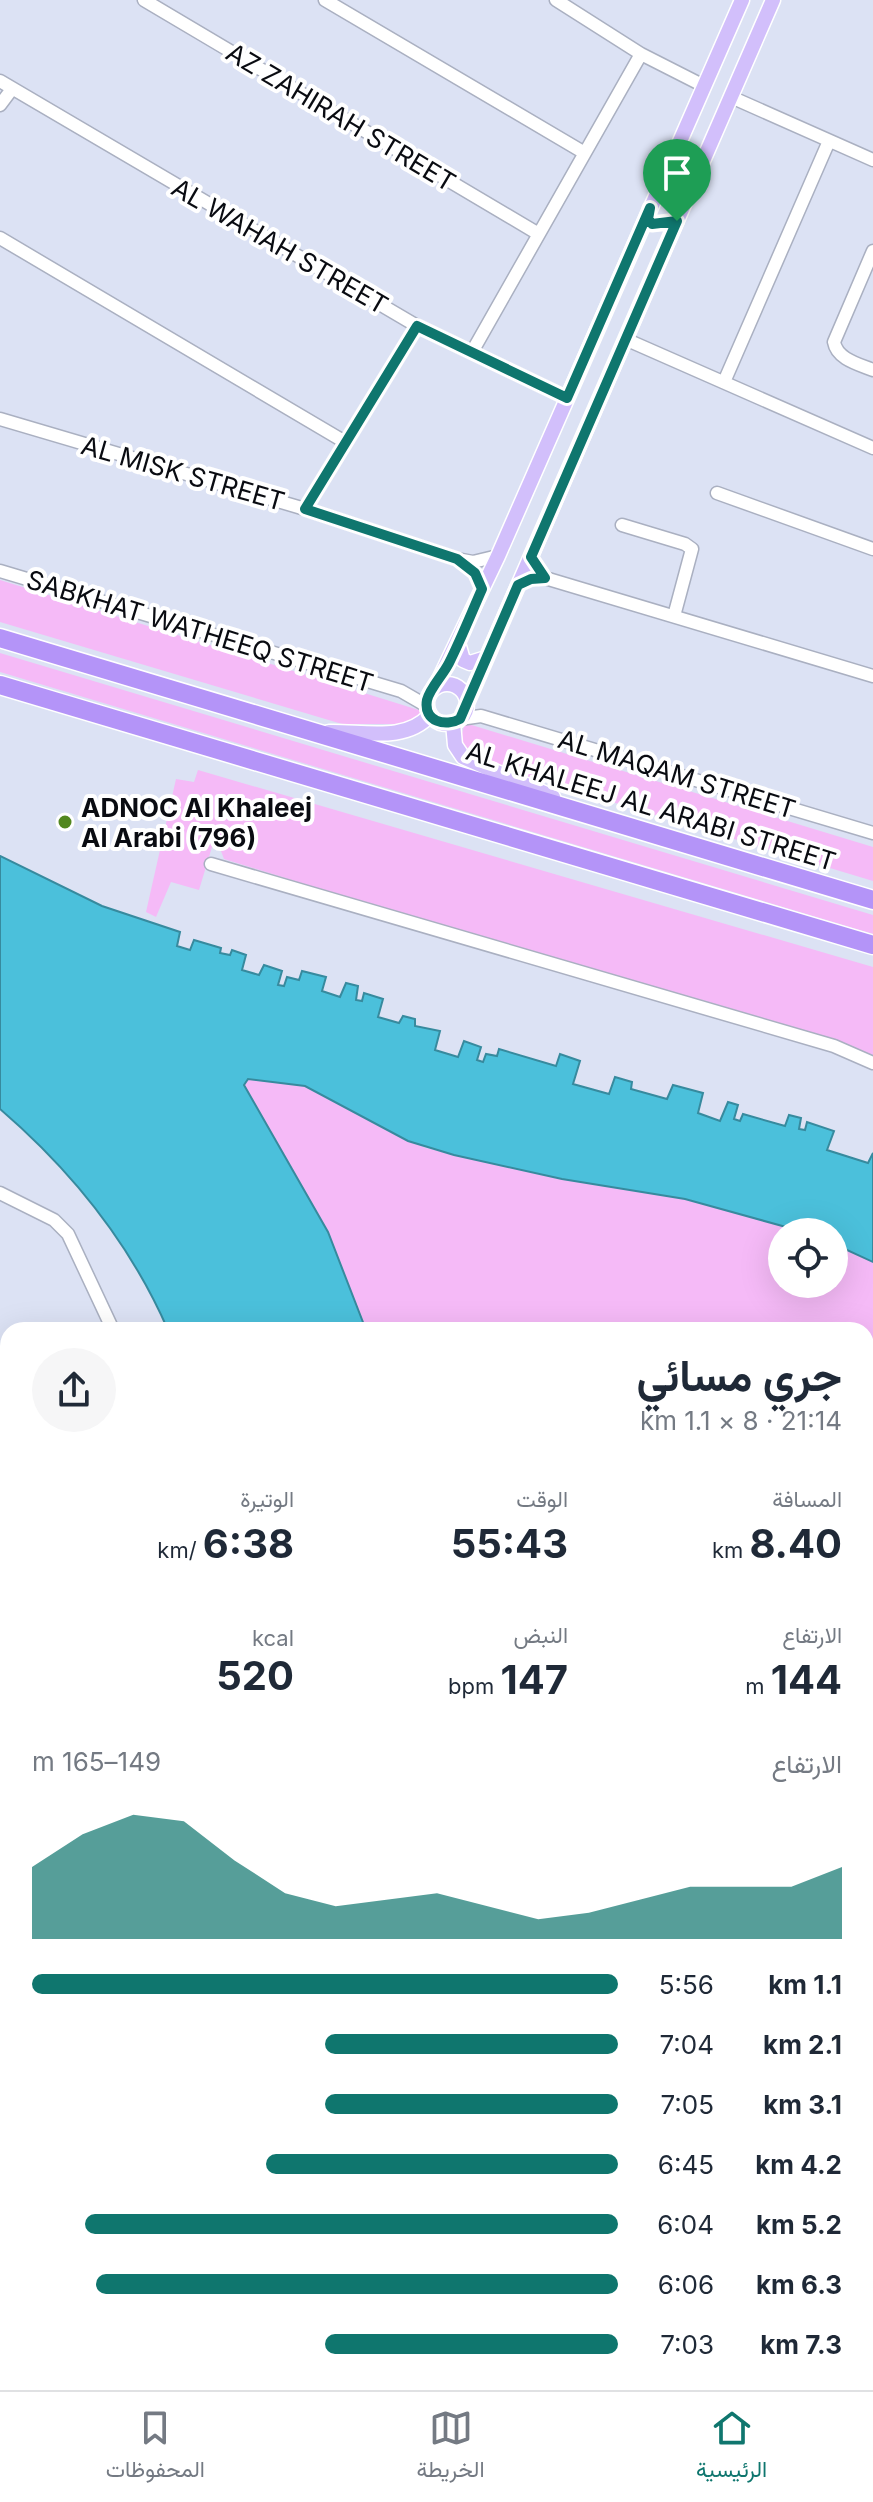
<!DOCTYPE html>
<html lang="ar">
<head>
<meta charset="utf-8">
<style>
	:root { --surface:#fff; --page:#f6f6f7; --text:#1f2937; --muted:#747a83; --line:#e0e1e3; --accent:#0f766e }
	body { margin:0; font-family:Inter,Vazirmatn,sans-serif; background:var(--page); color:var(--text); direction:rtl; height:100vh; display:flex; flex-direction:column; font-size:30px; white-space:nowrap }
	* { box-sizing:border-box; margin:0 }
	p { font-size:26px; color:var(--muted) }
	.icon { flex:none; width:44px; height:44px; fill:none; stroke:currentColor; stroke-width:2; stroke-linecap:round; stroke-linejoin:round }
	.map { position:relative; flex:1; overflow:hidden; direction:ltr }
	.side { position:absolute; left:0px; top:1322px; width:874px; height:1068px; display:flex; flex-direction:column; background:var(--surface); border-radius:24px 24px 0 0; box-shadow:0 8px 32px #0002; direction:rtl }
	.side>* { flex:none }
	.buttons { position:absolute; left:768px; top:1218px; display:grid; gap:16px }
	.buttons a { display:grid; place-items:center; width:80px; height:80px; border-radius:50%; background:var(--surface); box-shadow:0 8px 32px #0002; font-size:40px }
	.pin { position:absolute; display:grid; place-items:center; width:68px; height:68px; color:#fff; margin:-82px -34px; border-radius:50% 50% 50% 0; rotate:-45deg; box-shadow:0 0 8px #0007 }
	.pin .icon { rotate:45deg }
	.round { display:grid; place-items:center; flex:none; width:84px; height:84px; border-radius:42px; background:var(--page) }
	.head { display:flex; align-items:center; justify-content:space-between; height:136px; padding:0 32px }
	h1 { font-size:44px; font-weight:700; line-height:60px }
	.figures { display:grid; grid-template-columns:repeat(3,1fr); gap:12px; height:136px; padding:8px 32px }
	.figures div { display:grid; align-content:center }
	.figures b { font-size:40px; font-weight:700 }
	.figures small { font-size:22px; font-weight:400 }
	.figures p { font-size:22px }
	.chart { height:224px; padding:16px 32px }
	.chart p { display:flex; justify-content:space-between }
	.chart svg { width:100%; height:144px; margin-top:8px; fill:var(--accent); opacity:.7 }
	ul { padding:0 32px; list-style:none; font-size:26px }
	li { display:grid; grid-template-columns:128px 96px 1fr; align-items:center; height:60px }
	li i { height:20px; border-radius:10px; background:var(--accent) }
	.tab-bar { display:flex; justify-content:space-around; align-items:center; height:112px; border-top:2px solid var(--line); background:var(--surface); font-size:22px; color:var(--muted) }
	.tab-bar a { display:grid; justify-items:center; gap:4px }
	.tab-bar .active { color:var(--accent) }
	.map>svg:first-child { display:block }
	.green { fill:#f5baf7 }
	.water { fill:#4bc0db; stroke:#378a9e; stroke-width:2 }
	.pier { fill:#dce2f4 }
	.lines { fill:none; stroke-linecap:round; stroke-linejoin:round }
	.minor-casing { stroke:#aab0c1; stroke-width:15 }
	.major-casing { stroke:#fff; stroke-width:17 }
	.highway-casing { stroke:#fff; stroke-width:21 }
	.minor { stroke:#fff; stroke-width:12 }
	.major { stroke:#d2bffb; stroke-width:14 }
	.highway { stroke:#b494f8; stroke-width:18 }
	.route-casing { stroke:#fff; stroke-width:16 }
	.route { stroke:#0f766e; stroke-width:10 }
	.poi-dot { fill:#52871f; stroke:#fff; stroke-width:3 }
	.labels { text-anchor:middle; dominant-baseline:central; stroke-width:8; stroke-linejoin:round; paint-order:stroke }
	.street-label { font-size:26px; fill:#090b11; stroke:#fff }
	.poi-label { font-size:26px; font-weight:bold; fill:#090b11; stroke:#fff; text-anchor:start }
</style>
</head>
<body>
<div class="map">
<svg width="873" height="2390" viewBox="0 0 873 2390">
	<rect width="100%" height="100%" fill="#dce2f4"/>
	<path class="green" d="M0,580L422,711L417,724H342L0,622Z
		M0,653L873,915V934L0,672Z
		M465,723L873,847V881L480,762L460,740Z
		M198,770L873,967V1059C764,1012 650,987 537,955C432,926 328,891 224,859L221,851L212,847L199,890L171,882L156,917L146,912L176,779L194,782Z
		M248,1079L305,1086L426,1148L562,1179L685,1199L804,1232H782V1284H834V1244L873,1262V1547L866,1540V1330H366L328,1232L244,1085Z
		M0,1704L8,1708V2003L0,2023Z"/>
	<path class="water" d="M0,856L102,906L180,932L177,946L190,950L194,940L221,948L220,953L230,955L232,950L246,955L242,970L259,975L264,965L282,971L278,985L284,986L287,977L299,980L302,971L326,977L322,991L340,997L346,983L358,986L356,1000L362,1001L364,993L383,999L378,1017L399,1023L403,1016L415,1019V1026L440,1031L435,1050L458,1057L464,1041L481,1047L477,1060L483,1062L486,1054L497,1056L499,1049L556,1066L560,1054L580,1061L573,1084L609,1094L615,1077L632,1082L631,1089L667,1099L673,1085L703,1093L698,1113L720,1121L728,1102L738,1105L734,1119L740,1121L743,1114L785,1126L789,1115L801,1118L799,1129L805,1130L807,1122L834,1131L827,1150L868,1163L873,1153V1262L834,1244V1232H804L685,1199L562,1179L454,1155L408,1141L305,1086L248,1079L244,1085L328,1232L366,1330H168C130,1243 72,1171 0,1109Z
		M866,1540L873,1547V2139L866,2151V2016L872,1995L866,1970Z
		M8,2101V2155H0V2106Z
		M8,2173V2382H169L158,2390H0V2176Z
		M422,2382H778L786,2390H418Z
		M372,2383L399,2390H331Z"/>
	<path class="pier" d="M866,1571L873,1576L866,1589L873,1592L870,1603L873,1612L867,1633L873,1635V1698L866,1695Z"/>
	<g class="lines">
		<g class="minor-casing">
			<path id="minor" d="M144,0L537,233
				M325,0L583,152
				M556,0L641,54L704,86
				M0,81L417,326L567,398
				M731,97L873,160
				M0,105L12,89
				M0,238L345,442
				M873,251L834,342C837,359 858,364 873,370
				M625,339L873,448
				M472,352L641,54
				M724,382L829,141
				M0,419L305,509L457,559L473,562L498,556
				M717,493L873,549
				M305,509L417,326
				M622,525L685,544L692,549L674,616
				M460,560L475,573L482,589
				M0,571L401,691L427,706
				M518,585L531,579L545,578L873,676
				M460,719L481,716L873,833
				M211,864L834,1046L873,1063
				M0,1193L54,1220L68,1234L113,1330
				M0,1499L8,1502
				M866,1559L873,1565
				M0,1696L8,1699
				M866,1823L873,1819
				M0,1931L8,1935
				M249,2385L252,2382"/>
		</g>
		<g class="major-casing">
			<path id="major" d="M650,208L648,219L652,224L677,221
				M458,643L463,660L470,663L486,658
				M427 704a20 20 0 1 1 40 0a20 20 0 1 1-40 0Z
				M435,688L498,556L742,0
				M467,703L773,0
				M453,723L455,745L463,757L553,797
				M329,732C363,731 405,743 430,715"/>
		</g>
		<g class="highway-casing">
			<path id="highway" d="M0,638L873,900
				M0,685L873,945"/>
		</g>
		<use href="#minor" class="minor"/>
		<use href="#major" class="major"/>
		<use href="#highway" class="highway"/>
	</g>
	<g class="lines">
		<g class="route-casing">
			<path id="route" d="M650,208L648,219L652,224L677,221L531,557L545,578L531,579L518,585L460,719C446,727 423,722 427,700C430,688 443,675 449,663C461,639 471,614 482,589L475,573L457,559L305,509L417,326L567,398Z"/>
		</g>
		<use href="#route" class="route"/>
	</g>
	<circle class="poi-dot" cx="65" cy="822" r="8"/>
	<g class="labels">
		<g class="street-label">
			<text transform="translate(341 117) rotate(31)">AZ ZAHIRAH STREET</text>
			<text transform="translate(280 246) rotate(30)">AL WAHAH STREET</text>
			<text transform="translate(183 473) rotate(16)">AL MISK STREET</text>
			<text transform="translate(200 631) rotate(17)">SABKHAT WATHEEQ STREET</text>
			<text transform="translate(677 774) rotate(17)">AL MAQAM STREET</text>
			<text transform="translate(651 806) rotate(17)">AL KHALEEJ AL ARABI STREET</text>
		</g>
		<g class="poi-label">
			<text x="81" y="807">ADNOC Al Khaleej<tspan x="81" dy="30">Al Arabi (796)</tspan></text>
		</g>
	</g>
</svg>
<div class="buttons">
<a><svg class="icon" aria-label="locate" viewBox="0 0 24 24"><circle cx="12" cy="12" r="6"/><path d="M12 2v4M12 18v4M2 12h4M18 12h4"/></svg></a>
</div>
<div class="pin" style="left:677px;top:221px;background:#1e9e55"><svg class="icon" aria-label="arrive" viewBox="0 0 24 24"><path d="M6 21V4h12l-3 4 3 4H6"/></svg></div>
<section class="side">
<div class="head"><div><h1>جري مسائي</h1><p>21:14 · 8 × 1.1 km</p></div><a class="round"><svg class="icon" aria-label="share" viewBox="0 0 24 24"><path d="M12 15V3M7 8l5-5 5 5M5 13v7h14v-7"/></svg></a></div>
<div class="figures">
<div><p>المسافة</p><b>8.40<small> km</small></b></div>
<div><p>الوقت</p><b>55:43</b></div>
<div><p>الوتيرة</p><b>6:38<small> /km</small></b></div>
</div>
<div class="figures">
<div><p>الارتفاع</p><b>144<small> m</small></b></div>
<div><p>النبض</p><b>147<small> bpm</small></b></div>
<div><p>kcal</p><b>520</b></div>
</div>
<div class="chart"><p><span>الارتفاع</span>149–165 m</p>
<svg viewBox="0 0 160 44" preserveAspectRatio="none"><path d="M0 44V22L10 12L20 6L30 8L40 20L50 30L60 34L70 32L80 30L90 34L100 38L110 36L120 32L130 28L140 28L150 28L160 22V44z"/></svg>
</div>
<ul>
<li><b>1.1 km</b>5:56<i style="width:100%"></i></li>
<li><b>2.1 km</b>7:04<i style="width:50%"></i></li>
<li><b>3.1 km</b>7:05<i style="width:50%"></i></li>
<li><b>4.2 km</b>6:45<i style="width:60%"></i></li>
<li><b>5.2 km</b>6:04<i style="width:91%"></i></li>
<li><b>6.3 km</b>6:06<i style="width:89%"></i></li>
<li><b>7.3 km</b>7:03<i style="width:50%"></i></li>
</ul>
</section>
</div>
<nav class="tab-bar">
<a class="active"><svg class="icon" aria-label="home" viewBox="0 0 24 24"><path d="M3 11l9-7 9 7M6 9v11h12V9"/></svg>الرئيسية</a>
<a><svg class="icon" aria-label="map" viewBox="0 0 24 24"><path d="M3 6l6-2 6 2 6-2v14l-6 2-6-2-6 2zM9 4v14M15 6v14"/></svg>الخريطة</a>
<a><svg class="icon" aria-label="saved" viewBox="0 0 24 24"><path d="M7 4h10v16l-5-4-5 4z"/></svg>المحفوظات</a>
</nav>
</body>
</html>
